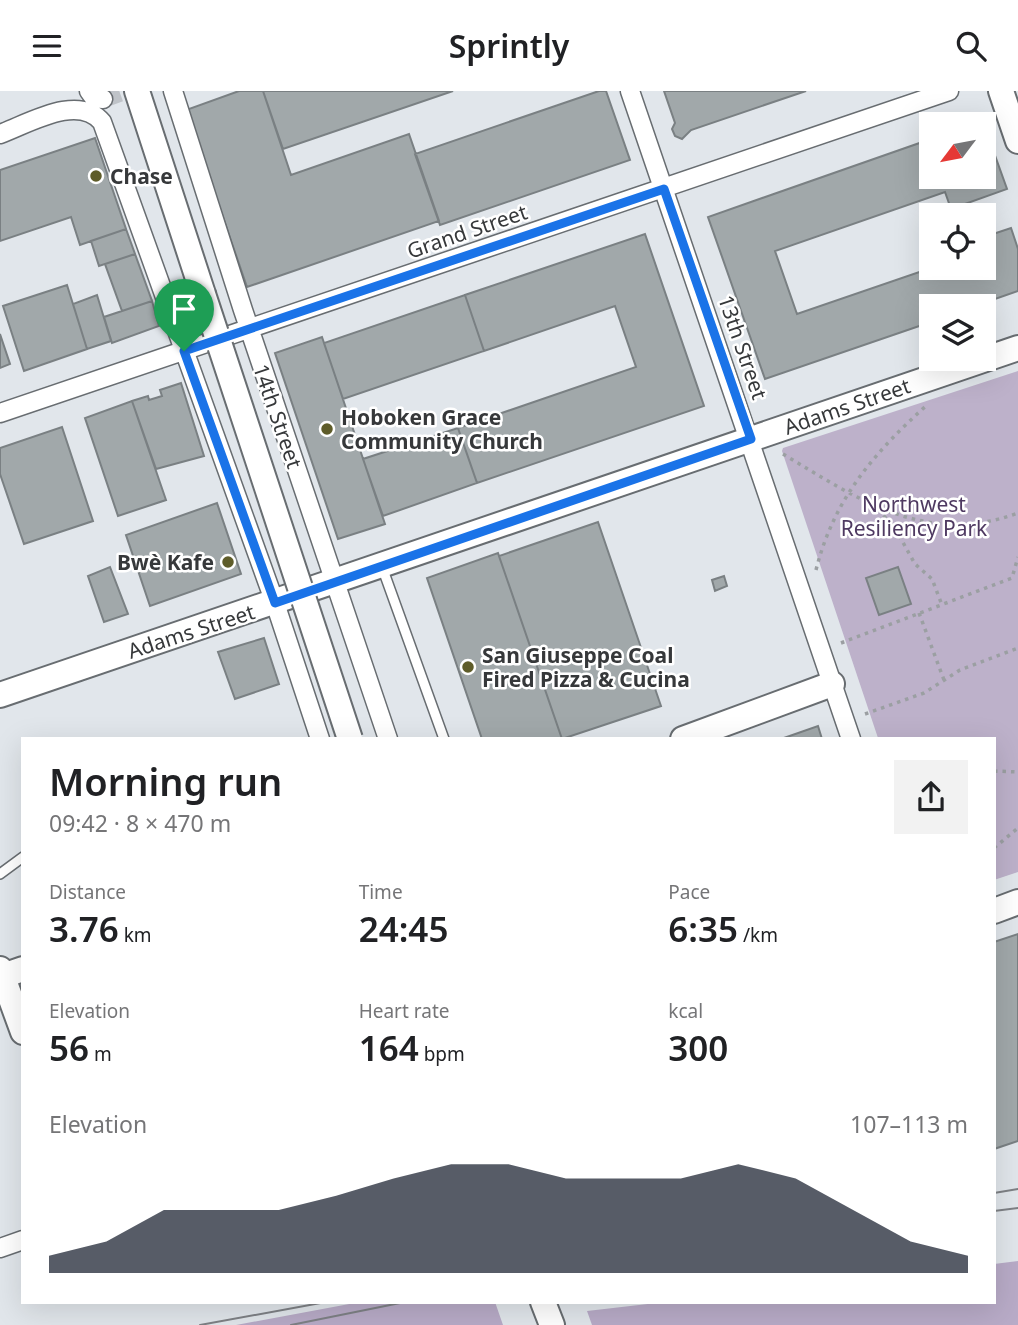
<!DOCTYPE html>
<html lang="en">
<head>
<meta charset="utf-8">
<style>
	:root { --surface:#fff; --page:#f2f2f2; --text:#202124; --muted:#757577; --accent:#111827 }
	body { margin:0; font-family:"Noto Sans",sans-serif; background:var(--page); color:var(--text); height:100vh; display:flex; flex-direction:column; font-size:26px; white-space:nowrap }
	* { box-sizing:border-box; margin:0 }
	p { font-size:23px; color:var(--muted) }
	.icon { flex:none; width:38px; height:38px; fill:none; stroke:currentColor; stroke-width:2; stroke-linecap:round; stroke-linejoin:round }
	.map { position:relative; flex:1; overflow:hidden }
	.side { position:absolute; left:21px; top:646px; width:975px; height:567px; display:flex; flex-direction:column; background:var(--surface); border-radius:0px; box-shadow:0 7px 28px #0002 }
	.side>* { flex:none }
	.needle { width:46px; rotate:238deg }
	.buttons { position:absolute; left:919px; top:21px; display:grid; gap:14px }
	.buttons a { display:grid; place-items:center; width:77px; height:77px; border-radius:0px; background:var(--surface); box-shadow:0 7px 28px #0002; font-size:35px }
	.pin { position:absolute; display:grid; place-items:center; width:60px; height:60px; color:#fff; margin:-72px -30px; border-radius:50% 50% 50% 0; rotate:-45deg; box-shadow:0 0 7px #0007 }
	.pin .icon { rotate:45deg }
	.round { display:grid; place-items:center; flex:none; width:74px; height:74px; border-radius:0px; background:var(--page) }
	.head { display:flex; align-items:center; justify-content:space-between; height:119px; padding:0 28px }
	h1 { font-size:38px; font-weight:600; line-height:52px }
	.stats { display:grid; grid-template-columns:repeat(3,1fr); gap:10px; height:119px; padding:7px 28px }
	.stats div { display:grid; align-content:center }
	.stats b { font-size:35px; font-weight:600 }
	.stats small { font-size:19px; font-weight:400 }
	.stats p { font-size:19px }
	.chart { height:196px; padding:14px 28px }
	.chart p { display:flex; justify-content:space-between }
	.chart svg { width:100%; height:126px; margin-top:7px; fill:var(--accent); opacity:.7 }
	header { display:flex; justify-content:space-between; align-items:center; height:91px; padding:0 28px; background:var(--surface); font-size:32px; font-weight:600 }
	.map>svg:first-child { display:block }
	.green { fill:#bdb1ca }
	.forest { fill:#b8abc7 }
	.building { fill:#a1a8aa; stroke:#7a8083; stroke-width:2 }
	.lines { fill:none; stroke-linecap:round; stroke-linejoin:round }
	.street-tunnel { stroke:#bfc3c8; stroke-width:18; stroke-dasharray:18 9; stroke-linecap:butt }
	.lane-casing { stroke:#686d71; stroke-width:12 }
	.street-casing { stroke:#686d71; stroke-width:21 }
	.secondary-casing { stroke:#686d71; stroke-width:28 }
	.path { stroke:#9b9fa2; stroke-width:3.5; stroke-dasharray:3.5 5; stroke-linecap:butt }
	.lane { stroke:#fff; stroke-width:9 }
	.street { stroke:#fff; stroke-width:18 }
	.secondary { stroke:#fff; stroke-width:24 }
	.tram { stroke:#7e8185; stroke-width:2 }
	.secondary-bridge-casing { stroke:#686d71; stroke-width:28; stroke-linecap:butt }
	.secondary-bridge { stroke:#fff; stroke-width:24 }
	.route-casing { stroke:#fff; stroke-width:14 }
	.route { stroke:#1a73e8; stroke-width:9 }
	.poi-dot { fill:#5e5c29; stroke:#fff; stroke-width:2.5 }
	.labels { text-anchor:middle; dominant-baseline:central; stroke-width:5; stroke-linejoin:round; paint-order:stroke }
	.poi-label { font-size:21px; font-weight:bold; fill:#36383a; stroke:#fff; text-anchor:start }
	.street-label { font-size:21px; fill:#36383a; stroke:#fff }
	.park-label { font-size:21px; fill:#4e3961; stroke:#fff }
</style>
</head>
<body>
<header><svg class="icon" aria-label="menu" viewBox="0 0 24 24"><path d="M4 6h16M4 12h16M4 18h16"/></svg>Sprintly<svg class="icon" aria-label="search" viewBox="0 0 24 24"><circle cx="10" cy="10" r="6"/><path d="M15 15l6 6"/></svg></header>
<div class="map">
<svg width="1018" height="1234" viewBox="0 0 1018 1234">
	<rect width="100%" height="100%" fill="#e1e6eb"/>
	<path class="green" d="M1018,280V781L994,789V648L878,647L782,360L783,357Z"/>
	<path class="forest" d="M1018,1170V1234H592L587,1220L665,1211H994V1173Z
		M360,1211H495L503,1234H236Z"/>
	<path class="building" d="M239,0H263L291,84L409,43L439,130L247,196L186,19Z
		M263,0H453L283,58Z
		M599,0H606L630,69L440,134L415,63Z
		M664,0H806L691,39L682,48L675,45L672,38L675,32Z
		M983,31L1007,98L951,118L945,101L775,160L797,223L931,177H984V146L1011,137L1018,158V200L975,215H931V231L765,288L708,126L931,48V86H984V33H975Z
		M95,47L126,138L80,154L71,126L0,150V79Z
		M126,138L135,163L99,175L91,150Z
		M645,143L704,315L477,392L458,337L636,276L615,215L484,260L465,204Z
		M135,163L152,210L122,220L105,173Z
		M67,194L87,258L24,280L3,215Z
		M97,204L111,250L87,258L73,213Z
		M465,204L484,260L343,308L324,252Z
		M152,210L159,235L112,252L104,226Z
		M0,243L10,273L0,277Z
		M322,246L385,433L338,448L275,262Z
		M181,292L204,365L156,378L132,310L148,305L149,309L162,305L160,299Z
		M132,310L166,409L118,425L85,327Z
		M62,336L93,430L24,453L0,383V357Z
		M458,337L477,392L383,425L363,368Z
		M217,412L241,483L150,515L126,444Z
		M598,431L661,615L562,648L499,465Z
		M498,462L499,465L562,648H482L427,487Z
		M110,476L128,523L104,531L88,485Z
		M898,476L911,513L879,524L866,487Z
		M724,485L727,495L715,500L712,489Z
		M264,547L279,593L235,608L218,561Z
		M818,635L822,648H781Z
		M1018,843V1050L994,1058V851Z"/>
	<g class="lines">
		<path class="street-tunnel" d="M103,8L125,0"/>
		<g class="lane-casing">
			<path id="lane" d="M382,476L444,648
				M0,783L23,766"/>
		</g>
		<g class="street-casing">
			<path id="street" d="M89,0L94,7L103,8
				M173,0L243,219L388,648
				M630,0L851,648
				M0,43C28,33 78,2 102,31L275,512L320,648
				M0,322L949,0
				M0,1157L23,1149"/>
		</g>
		<g class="secondary-casing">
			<path id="secondary" d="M137,0L203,203
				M1001,0L1018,50
				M0,604L1018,257
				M683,648L832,593
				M994,820L1018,811
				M0,878L23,941
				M3,885L23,878
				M543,1211L552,1234"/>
		</g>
		<path class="path" d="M783,363C858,408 926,456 1018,422
			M878,418L896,439L915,473L932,488L942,514
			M816,479C834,407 875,361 928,313
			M919,522L944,589
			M841,552L1012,487L1018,466
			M865,623L924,602L960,579L1018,557
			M994,680L1018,681
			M994,757L1018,737"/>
		<use href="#lane" class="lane"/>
		<use href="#street" class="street"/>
		<use href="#secondary" class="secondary"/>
		<path class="tram" d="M994,1102L1018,1098
			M994,1120L1018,1117
			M200,1234L326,1211
			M291,1234L405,1211"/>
		<g class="secondary-bridge-casing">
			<path id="secondary-bridge" d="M203,203L350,648"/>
		</g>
		<use href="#secondary-bridge" class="secondary-bridge"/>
	</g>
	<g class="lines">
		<g class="route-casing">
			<path id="route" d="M664,98L751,348L275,512L184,260Z"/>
		</g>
		<use href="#route" class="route"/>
	</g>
	<g class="poi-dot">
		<circle cx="96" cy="85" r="7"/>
		<circle cx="327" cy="338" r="7"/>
		<circle cx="228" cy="471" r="7"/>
		<circle cx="468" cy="576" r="7"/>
	</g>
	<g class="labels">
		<g class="poi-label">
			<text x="110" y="85">Chase</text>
			<text x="341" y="326">Hoboken Grace<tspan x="341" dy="24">Community Church</tspan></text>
			<text x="214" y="471" text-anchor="end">Bwè Kafe</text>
			<text x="482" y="564">San Giuseppe Coal<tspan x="482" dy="24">Fired Pizza &amp; Cucina</tspan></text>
		</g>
		<g class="street-label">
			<text transform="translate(467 140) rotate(-19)">Grand Street</text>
			<text transform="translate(743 256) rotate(71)">13th Street</text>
			<text transform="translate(847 315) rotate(-19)">Adams Street</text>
			<text transform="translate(278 325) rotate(71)">14th Street</text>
			<text transform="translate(191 540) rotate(-18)">Adams Street</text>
		</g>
		<g class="park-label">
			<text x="914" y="413">Northwest<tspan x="914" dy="24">Resiliency Park</tspan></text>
		</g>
	</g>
</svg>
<div class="buttons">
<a><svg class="needle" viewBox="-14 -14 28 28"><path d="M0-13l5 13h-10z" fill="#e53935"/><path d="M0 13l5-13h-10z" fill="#757577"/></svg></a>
<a><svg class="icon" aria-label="locate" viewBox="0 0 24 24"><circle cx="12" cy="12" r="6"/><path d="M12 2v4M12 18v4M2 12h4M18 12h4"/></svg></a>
<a><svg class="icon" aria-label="layers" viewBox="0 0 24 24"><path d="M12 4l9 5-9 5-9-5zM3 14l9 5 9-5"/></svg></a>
</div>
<div class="pin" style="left:184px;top:260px;background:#1e9e55"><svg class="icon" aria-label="arrive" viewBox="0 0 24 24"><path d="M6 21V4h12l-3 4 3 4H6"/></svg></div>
<section class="side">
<div class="head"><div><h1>Morning run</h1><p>09:42 · 8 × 470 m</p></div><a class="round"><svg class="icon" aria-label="share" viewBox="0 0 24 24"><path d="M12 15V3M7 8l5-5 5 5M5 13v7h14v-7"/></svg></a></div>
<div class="stats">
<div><p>Distance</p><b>3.76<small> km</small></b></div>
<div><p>Time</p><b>24:45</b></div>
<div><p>Pace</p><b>6:35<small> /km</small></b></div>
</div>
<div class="stats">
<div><p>Elevation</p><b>56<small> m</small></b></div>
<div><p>Heart rate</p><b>164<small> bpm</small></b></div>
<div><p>kcal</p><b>300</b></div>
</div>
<div class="chart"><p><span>Elevation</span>107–113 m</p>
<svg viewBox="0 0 160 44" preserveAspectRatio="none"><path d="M0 44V38L10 33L20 22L30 22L40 22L50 17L60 11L70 6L80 6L90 11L100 11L110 11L120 6L130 11L140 22L150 33L160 38V44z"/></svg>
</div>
</section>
</div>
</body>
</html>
